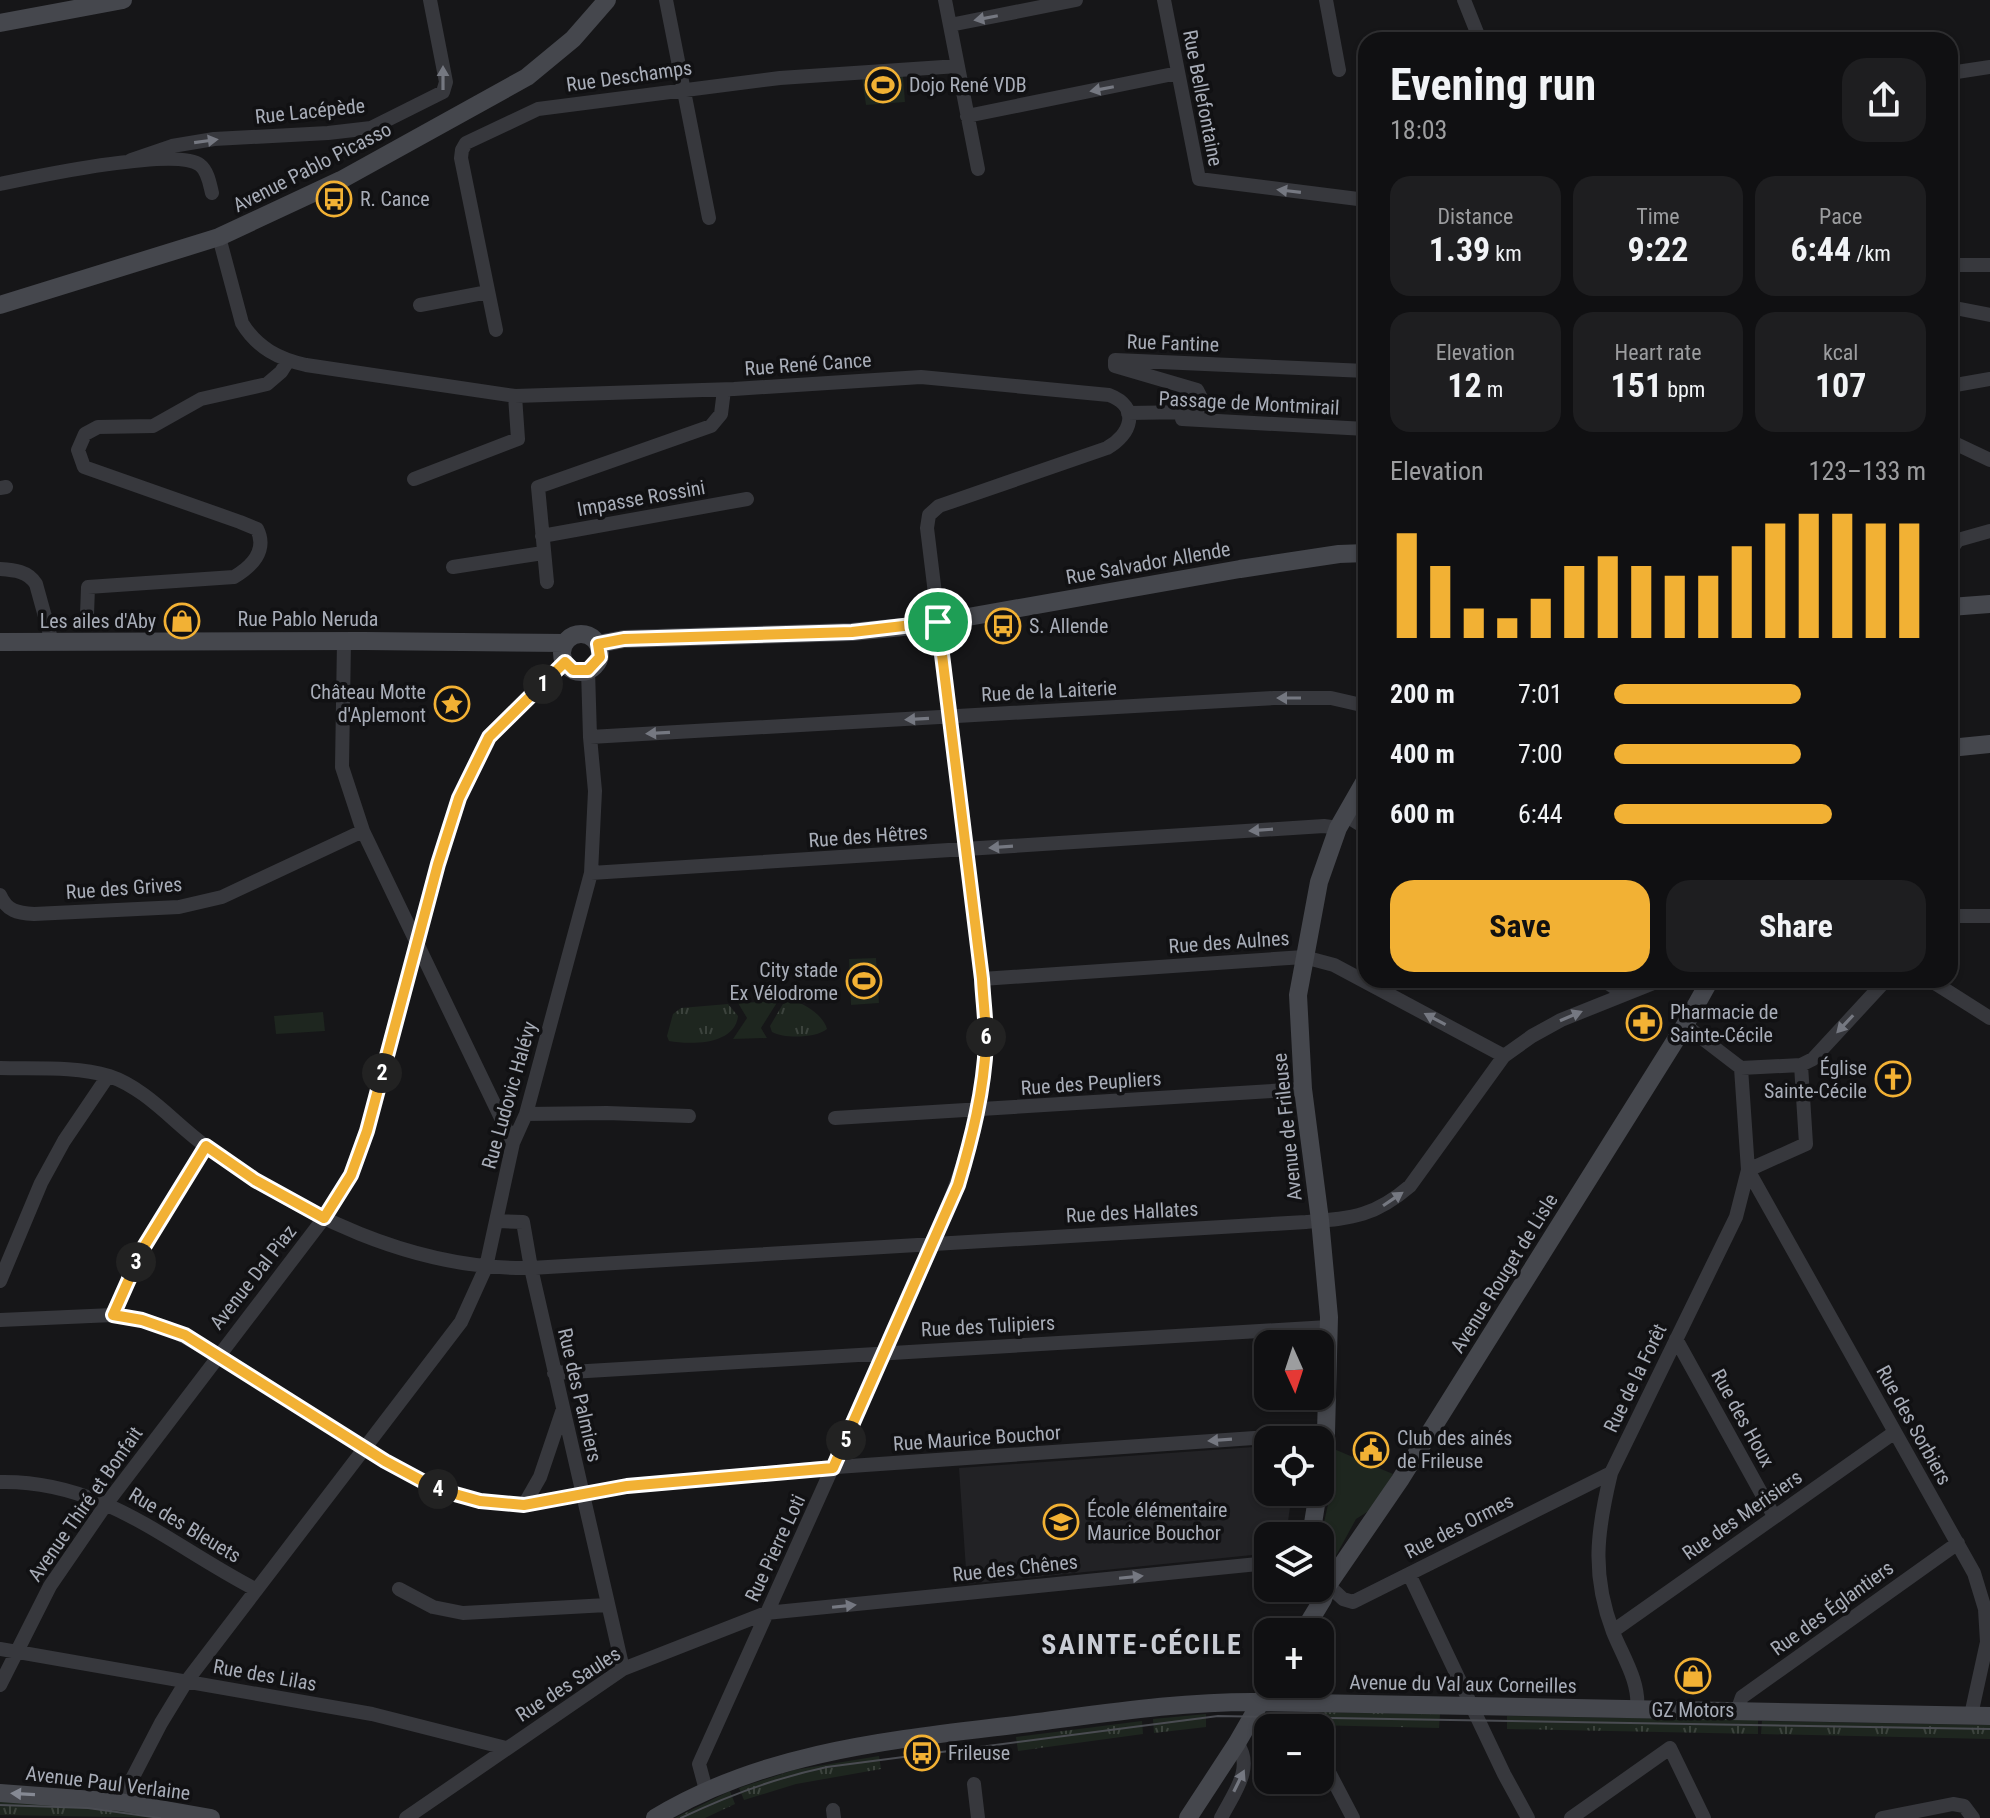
<!DOCTYPE html>
<html lang="en">
<head>
<meta charset="utf-8">
<style>
	:root { --surface:#101012; --page:#1e1e20; --text:#f1f3f6; --muted:#9c9d9f; --line:#303032; --accent:#f2b134 }
	body { margin:0; font-family:"Roboto Condensed",sans-serif; background:var(--page); color:var(--text); height:100vh; display:flex; flex-direction:column; font-size:30px; white-space:nowrap }
	* { box-sizing:border-box; margin:0 }
	p { font-size:26px; color:var(--muted) }
	.icon { flex:none; width:44px; height:44px; fill:none; stroke:currentColor; stroke-width:2; stroke-linecap:round; stroke-linejoin:round }
	.map { position:relative; flex:1; overflow:hidden }
	.drawer { position:absolute; left:1358px; top:32px; width:600px; height:956px; display:flex; flex-direction:column; background:var(--surface); border-radius:24px; box-shadow:0 2px 6px #0004,0 0 0 2px var(--line) }
	.drawer>* { flex:none }
	.needle { width:52px; rotate:177deg }
	.buttons { position:absolute; left:1254px; top:1330px; display:grid; gap:16px }
	.buttons a { display:grid; place-items:center; width:80px; height:80px; border-radius:16px; background:var(--surface); box-shadow:0 2px 6px #0004,0 0 0 2px var(--line); font-size:40px }
	.pin { position:absolute; display:grid; place-items:center; width:68px; height:68px; color:#fff; margin:-34px; border:4px solid #fff; border-radius:50%; box-shadow:0 2px 8px #0007 }
	.km { position:absolute; width:40px; height:40px; margin:-20px; border-radius:50%; background:#222; color:#fff; font-size:22px; line-height:40px; text-align:center }
	.round { display:grid; place-items:center; flex:none; width:84px; height:84px; border-radius:24px; background:var(--page) }
	.summary { display:flex; align-items:center; justify-content:space-between; height:136px; padding:0 32px }
	h1 { font-size:44px; font-weight:700; line-height:60px }
	.figures { display:grid; grid-template-columns:repeat(3,1fr); gap:12px; height:136px; padding:8px 32px }
	.figures div { display:grid; align-content:center; border-radius:20px; background:var(--page); text-align:center }
	.figures b { font-size:34px; font-weight:700 }
	.figures small { font-size:22px; font-weight:400 }
	.figures p { font-size:22px }
	.chart { height:224px; padding:16px 32px }
	.chart p { display:flex; justify-content:space-between }
	.chart svg { width:100%; height:144px; margin-top:8px; stroke:var(--accent); stroke-width:6 }
	.button { display:flex; gap:16px; margin-top:auto; padding:16px 32px }
	.button a { flex:1; height:92px; border-radius:24px; background:var(--accent); color:#111; font-size:32px; font-weight:700; line-height:92px; text-align:center }
	.button a+a { background:var(--page); color:var(--text) }
	ul { padding:0 32px; list-style:none; font-size:26px }
	li { display:grid; grid-template-columns:128px 96px 1fr; align-items:center; height:60px }
	li i { height:20px; border-radius:10px; background:var(--accent) }
	.map>svg:first-child { display:block }
	.built { fill:#222225 }
	.grass { fill:url(#grass-tufts) }
	.park { fill:#1e261f }
	.lines { fill:none; stroke-linecap:round; stroke-linejoin:round }
	.street { stroke:#37383d; stroke-width:14 }
	.secondary { stroke:#45474d; stroke-width:18 }
	.tram { stroke:#4a4c52; stroke-width:2 }
	.oneway { fill:#757881 }
	.oneway2 { fill:#858993 }
	.route-casing { stroke:#fff; stroke-width:16 }
	.route { stroke:#f2b134; stroke-width:10 }
	.labels { text-anchor:middle; dominant-baseline:central; stroke-width:7; stroke-linejoin:round; paint-order:stroke }
	.street-label { font-size:20px; fill:#a8adb8; stroke:#111113 }
	.poi-label { font-size:20px; fill:#a8adb8; stroke:#111113; text-anchor:start }
	.district-label { font-size:28px; font-weight:bold; letter-spacing:2px; fill:#c9ccd4; stroke:#111113 }
</style>
</head>
<body>
<div class="map">
<svg width="1990" height="1818" viewBox="0 0 1990 1818">
	<defs>
		<pattern id="grass-tufts" width="24" height="20" patternUnits="userSpaceOnUse" patternTransform="scale(2)"><rect width="24" height="20" fill="#1e261f"/><path d="M3 7l-1-3M5 7V3M7 7l1-3M15 17l-1-3M17 17v-4M19 17l1-3" fill="none" stroke="#3c433d"/></pattern>
	</defs>
	<rect width="100%" height="100%" fill="#161618"/>
	<path class="built" d="M1268,1446V1492H1292L1287,1529L1277,1527L1275,1536H1268V1541L1262,1543V1554L967,1584L959,1468Z"/>
	<path class="grass" d="M791,1001C804,1002 824,1016 827,1029C816,1038 785,1039 772,1032L770,1026L783,1004Z
		M728,1004L738,1016C735,1045 691,1045 669,1041L667,1036L673,1014L681,1008Z
		M1313,1712L1440,1714L1439,1728L1312,1725Z
		M1206,1714V1727L1154,1733L1153,1719Z
		M1507,1716L1758,1720V1734L1507,1729Z
		M1142,1721L1143,1734L1018,1751L1016,1737Z
		M1762,1721L1990,1725V1739L1761,1734Z
		M879,1756L881,1769L796,1784L744,1800L739,1788L794,1770Z
		M730,1791L735,1804L705,1818H675Z
		M0,1801L46,1802L180,1818L0,1815Z"/>
	<path class="park" d="M903,76L905,102L866,105L862,78Z
		M876,958L879,1003L851,1005L849,959Z
		M778,1001L761,1028L767,1038L733,1039L747,1018L738,1003Z
		M323,1012L325,1031L276,1034L274,1016Z
		M1334,1449L1393,1474L1372,1509L1356,1519L1332,1563L1326,1565L1320,1563V1540L1334,1478Z"/>
	<g class="lines">
		<path class="street" d="M666,0L709,218
			M945,0L978,169
			M1164,0L1199,179L1366,200
			M1326,0L1339,70
			M1464,0L1480,40
			M950,25L1076,0
			M1950,73L1990,67
			M967,116L1178,73
			M131,160L172,146L214,139L328,133L371,128L443,92L446,82L430,0
			M0,184C33,177 176,146 200,165C208,171 210,185 212,193
			M219,237L242,323C257,348 279,359 306,365L515,396L734,389L921,377L1109,395C1141,407 1131,435 1107,448L939,506L929,515L927,528L982,979C983,999 986,1020 986,1041C984,1113 960,1178 933,1244L699,1764L706,1790
			M1950,265H1990
			M420,305L488,292
			M1950,307L1990,315
			M496,330L461,158L462,150L466,143L538,109L780,78L958,66
			M1950,386L1990,379
			M1128,413L1192,412L1198,410L1202,400L1197,390L1115,366V360L1366,371
			M1182,419L1366,429
			M1950,441L1990,460
			M414,479L518,439L515,396
			M0,488L6,487
			M542,536L747,499
			M1950,551L1958,540L1990,531
			M453,567L543,553
			M0,569C14,570 28,571 36,584L52,642
			M547,582L538,487L711,426L721,414L724,390
			M87,615L88,587L234,577C251,567 268,551 257,529L240,522L84,467L78,450L85,434L98,427L153,426L201,399L267,384L281,372L288,361
			M344,641L342,767L363,831L513,1143
			M590,737L1274,698H1331L1366,706
			M1345,815L1366,828
			M591,873L1324,826L1338,828
			M0,895C7,911 17,913 34,914L179,907L222,897L363,831
			M1950,916H1990
			M982,979L1304,957L1334,965L1504,1056
			M1603,980L1624,994
			M1930,980L1990,1018
			M1685,1025L1741,1068L1801,1065L1813,1059L1886,980
			M1801,1065L1806,1144L1748,1170L1974,1573L1985,1609L1987,1642L1971,1715
			M0,1068C35,1069 75,1066 109,1076C146,1088 176,1125 207,1147C300,1215 413,1270 531,1268L1306,1222C1352,1218 1374,1217 1410,1186L1504,1056L1532,1036L1561,1020L1661,980
			M526,1114L607,1113L689,1116
			M835,1118L1303,1089
			M498,1221L523,1222L531,1268L623,1669
			M0,1281L41,1183L64,1141L108,1076
			M113,1315L142,1250L206,1146
			M0,1320L113,1315L142,1320L168,1328L218,1355L385,1461L437,1489L480,1501L524,1505L627,1486L822,1468L1326,1433
			M1676,1339L1774,1516
			M554,1373L1328,1327
			M0,1482C103,1480 168,1544 255,1589
			M524,1505L540,1477L563,1409
			M1409,1574L1504,1774L1528,1818
			M1328,1585L1343,1599L1353,1602L1611,1473
			M399,1589L433,1607L463,1613L607,1605
			M1613,1631L1895,1432
			M0,1649L372,1714L506,1748
			M0,1685L50,1586L107,1503L324,1218L351,1175L367,1131L438,864L459,798L489,737L565,662
			M1637,1709C1640,1682 1623,1657 1613,1632C1591,1574 1597,1531 1611,1473L1736,1217L1748,1170L1741,1068
			M1737,1711L1742,1697L1958,1543
			M1320,1755L1353,1818
			M974,1784L978,1818
			M120,1802L161,1723L186,1682L461,1322L486,1267L513,1143L526,1114L591,873L595,791L590,737L588,670
			M833,1810L834,1818
			M406,1818L623,1669L766,1613L1268,1563
			M1221,1818C1233,1794 1255,1768 1237,1743
			M1571,1818L1670,1748L1704,1818
			M1882,1818L1953,1804L1964,1806L1973,1818"/>
		<path class="secondary" d="M0,23L123,0
			M0,305L219,237L341,180L527,77L573,39L607,0
			M1950,607L1990,604
			M562 653a19 19 0 1 1 38 0a19 19 0 1 1-38 0Z
			M0,642L364,641L565,643
			M598,644L624,639L852,632L923,625L1240,569L1339,554L1366,553
			M1950,748L1990,744
			M1320,1482L1326,1433L1329,1317L1320,1220L1303,1089L1298,995L1319,882L1338,828L1366,779
			M1311,1536L1318,1492
			M1303,1632L1323,1599L1328,1585L1400,1480L1685,1025L1710,980
			M0,1793L120,1802L211,1818
			M655,1818C768,1749 902,1739 1030,1723C1107,1713 1184,1701 1261,1702L1990,1716
			M1188,1818L1237,1743L1271,1684"/>
		<path class="tram" d="M0,1805L88,1808L160,1818
			M681,1818C729,1795 775,1778 827,1767L1218,1716L1990,1729"/>
	</g>
	<defs><path id="oneway-solid" d="M-6-.8H1V-3.2L6.5 0L1 3.2V.8H-6Z" transform="scale(2)"/></defs>
	<g class="oneway">
		<use href="#oneway-solid" transform="translate(986 18) rotate(169)"/>
		<use href="#oneway-solid" transform="translate(443 78) rotate(-90)"/>
		<use href="#oneway-solid" transform="translate(1102 89) rotate(169)"/>
		<use href="#oneway-solid" transform="translate(206 141) rotate(-8)"/>
		<use href="#oneway-solid" transform="translate(1289 191) rotate(-173)"/>
		<use href="#oneway-solid" transform="translate(1289 698) rotate(-180)"/>
		<use href="#oneway-solid" transform="translate(917 719) rotate(177)"/>
		<use href="#oneway-solid" transform="translate(658 733) rotate(177)"/>
		<use href="#oneway-solid" transform="translate(1261 830) rotate(176)"/>
		<use href="#oneway-solid" transform="translate(1001 847) rotate(176)"/>
		<use href="#oneway-solid" transform="translate(1571 1016) rotate(-23)"/>
		<use href="#oneway-solid" transform="translate(1435 1019) rotate(-152)"/>
		<use href="#oneway-solid" transform="translate(1845 1024) rotate(133)"/>
		<use href="#oneway-solid" transform="translate(1393 1199) rotate(-34)"/>
		<use href="#oneway-solid" transform="translate(1220 1440) rotate(176)"/>
		<use href="#oneway-solid" transform="translate(1131 1577) rotate(-6)"/>
		<use href="#oneway-solid" transform="translate(844 1606) rotate(-6)"/>
		<use href="#oneway-solid" transform="translate(1239 1781) rotate(-64)"/>
	</g>
	<use class="oneway2" href="#oneway-solid" transform="translate(23 1794) rotate(-177)"/>
	<g class="lines">
		<g class="route-casing">
			<path id="route" d="M938,622L982,979C983,999 986,1021 986,1042C984,1091 972,1138 958,1185L833,1468L627,1486L524,1505L480,1501L437,1489L385,1461L185,1335L142,1320L113,1315L142,1250L206,1146L255,1180L324,1218L351,1175L367,1131L438,864L459,798L489,737L565,662L573,670H588L600,657L598,644L624,639L852,632Z"/>
		</g>
		<use href="#route" class="route"/>
	</g>
	<defs>
		<g id="stadium-ring" transform="scale(1.8)"><circle r="9.5" fill="#111113" stroke="#f2b134" stroke-width="1.5"/><path d="M0-5a6.5 5 0 1 0 0 10a6.5 5 0 1 0 0-10ZM-3.5-1.8h7v3.6h-7Z" fill="#f2b134"/></g>
		<g id="bus-ring" transform="scale(1.8)"><circle r="9.5" fill="#111113" stroke="#f2b134" stroke-width="1.5"/><path d="M-5-6H5V4H4V6H2V4H-2V6H-4V4H-5ZM-3.5-4V0h7V-4ZM-3.5 1.2v1.5H-2V1.2ZM2 1.2v1.5H3.5V1.2Z" fill="#f2b134"/></g>
		<g id="shop-ring" transform="scale(1.8)"><circle r="9.5" fill="#111113" stroke="#f2b134" stroke-width="1.5"/><path d="M-5-2.5h2.3a2.7 3.5 0 0 1 5.4 0H5L5.5 6h-11ZM-1.5-2.5h3a1.5 2.3 0 0 0-3 0Z" fill="#f2b134"/></g>
		<g id="sight-ring" transform="scale(1.8)"><circle r="9.5" fill="#111113" stroke="#f2b134" stroke-width="1.5"/><path d="M0-6L1.8-2.2L6-1.7L2.9 1.2L3.7 5.4L0 3.3L-3.7 5.4L-2.9 1.2L-6-1.7L-1.8-2.2Z" fill="#f2b134"/></g>
		<g id="pharmacy-ring" transform="scale(1.8)"><circle r="9.5" fill="#111113" stroke="#f2b134" stroke-width="1.5"/><path d="M-2-6h4v4h4v4h-4v4h-4v-4h-4v-4h4Z" fill="#f2b134"/></g>
		<g id="church-ring" transform="scale(1.8)"><circle r="9.5" fill="#111113" stroke="#f2b134" stroke-width="1.5"/><path d="M-1.2-6h2.4v3.5h3.3v2.4h-3.3V6h-2.4V-.1h-3.3v-2.4h3.3Z" fill="#f2b134"/></g>
		<g id="civic-ring" transform="scale(1.8)"><circle r="9.5" fill="#111113" stroke="#f2b134" stroke-width="1.5"/><path d="M-.6-6.5H3V-4.5H.6V-3L4-1V1h2V6H-6V1h2V-1L-.6-3ZM-1.2 2.5V6h2.4V2.5Z" fill="#f2b134"/></g>
		<g id="school-ring" transform="scale(1.8)"><circle r="9.5" fill="#111113" stroke="#f2b134" stroke-width="1.5"/><path d="M0-5L7-2L0 1L-7-2ZM-4 1L0 2.5L4 1V4Q0 6-4 4Z" fill="#f2b134"/></g>
	</defs>
	<g fill-rule="evenodd">
		<use href="#stadium-ring" x="883" y="85"/>
		<use href="#bus-ring" x="334" y="199"/>
		<use href="#shop-ring" x="182" y="621"/>
		<use href="#bus-ring" x="1003" y="626"/>
		<use href="#sight-ring" x="452" y="704"/>
		<use href="#stadium-ring" x="864" y="981"/>
		<use href="#pharmacy-ring" x="1644" y="1023"/>
		<use href="#church-ring" x="1893" y="1079"/>
		<use href="#civic-ring" x="1371" y="1450"/>
		<use href="#school-ring" x="1061" y="1522"/>
		<use href="#shop-ring" x="1693" y="1676"/>
		<use href="#bus-ring" x="922" y="1753"/>
	</g>
	<g class="labels">
		<g class="street-label">
			<text transform="translate(629 76) rotate(-8)">Rue Deschamps</text>
			<text transform="translate(1203 98) rotate(79)">Rue Bellefontaine</text>
			<text transform="translate(310 111) rotate(-6)">Rue Lacépède</text>
			<text transform="translate(312 167) rotate(-27)">Avenue Pablo Picasso</text>
			<text transform="translate(1173 343) rotate(2)">Rue Fantine</text>
			<text transform="translate(808 364) rotate(-4)">Rue René Cance</text>
			<text transform="translate(1249 403) rotate(3)">Passage de Montmirail</text>
			<text transform="translate(641 498) rotate(-10)">Impasse Rossini</text>
			<text transform="translate(1148 563) rotate(-10)">Rue Salvador Allende</text>
			<text x="308" y="619">Rue Pablo Neruda</text>
			<text transform="translate(1049 691) rotate(-3)">Rue de la Laiterie</text>
			<text transform="translate(868 836) rotate(-4)">Rue des Hêtres</text>
			<text transform="translate(124 888) rotate(-4)">Rue des Grives</text>
			<text transform="translate(1229 942) rotate(-4)">Rue des Aulnes</text>
			<text transform="translate(1091 1083) rotate(-4)">Rue des Peupliers</text>
			<text transform="translate(509 1095) rotate(-74)">Rue Ludovic Halévy</text>
			<text transform="translate(1287 1127) rotate(-96)">Avenue de Frileuse</text>
			<text transform="translate(1132 1212) rotate(-3)">Rue des Hallates</text>
			<text transform="translate(1504 1273) rotate(-58)">Avenue Rouget de Lisle</text>
			<text transform="translate(253 1277) rotate(-52)">Avenue Dal Piaz</text>
			<text transform="translate(988 1326) rotate(-3)">Rue des Tulipiers</text>
			<text transform="translate(1635 1378) rotate(-64)">Rue de la Forêt</text>
			<text transform="translate(580 1395) rotate(77)">Rue des Palmiers</text>
			<text transform="translate(1743 1418) rotate(61)">Rue des Houx</text>
			<text transform="translate(1914 1425) rotate(61)">Rue des Sorbiers</text>
			<text transform="translate(977 1438) rotate(-4)">Rue Maurice Bouchor</text>
			<text transform="translate(85 1504) rotate(-55)">Avenue Thiré et Bonfait</text>
			<text transform="translate(1742 1515) rotate(-35)">Rue des Merisiers</text>
			<text transform="translate(185 1525) rotate(31)">Rue des Bleuets</text>
			<text transform="translate(1459 1526) rotate(-27)">Rue des Ormes</text>
			<text transform="translate(775 1548) rotate(-65)">Rue Pierre Loti</text>
			<text transform="translate(1015 1568) rotate(-6)">Rue des Chênes</text>
			<text transform="translate(1832 1608) rotate(-36)">Rue des Églantiers</text>
			<text transform="translate(265 1675) rotate(10)">Rue des Lilas</text>
			<text transform="translate(568 1684) rotate(-33)">Rue des Saules</text>
			<text transform="translate(1463 1684) rotate(1)">Avenue du Val aux Corneilles</text>
			<text transform="translate(108 1783) rotate(7)">Avenue Paul Verlaine</text>
		</g>
		<g class="poi-label">
			<text x="909" y="85">Dojo René VDB</text>
			<text x="360" y="199">R. Cance</text>
			<text x="156" y="621" text-anchor="end">Les ailes d'Aby</text>
			<text x="1029" y="626">S. Allende</text>
			<text x="426" y="692" text-anchor="end">Château Motte<tspan x="426" dy="23">d'Aplemont</tspan></text>
			<text x="838" y="970" text-anchor="end">City stade<tspan x="838" dy="23">Ex Vélodrome</tspan></text>
			<text x="1670" y="1012">Pharmacie de<tspan x="1670" dy="23">Sainte-Cécile</tspan></text>
			<text x="1867" y="1068" text-anchor="end">Église<tspan x="1867" dy="23">Sainte-Cécile</tspan></text>
			<text x="1397" y="1438">Club des ainés<tspan x="1397" dy="23">de Frileuse</tspan></text>
			<text x="1087" y="1510">École élémentaire<tspan x="1087" dy="23">Maurice Bouchor</tspan></text>
			<text x="1693" y="1710" text-anchor="middle">GZ Motors</text>
			<text x="948" y="1753">Frileuse</text>
		</g>
		<g class="district-label">
			<text x="1142" y="1644">SAINTE-CÉCILE</text>
		</g>
	</g>
</svg>
<div class="buttons">
<a><svg class="needle" viewBox="-14 -14 28 28"><path d="M0-13l5 13h-10z" fill="#e53935"/><path d="M0 13l5-13h-10z" fill="#9c9d9f"/></svg></a>
<a><svg class="icon" aria-label="locate" viewBox="0 0 24 24"><circle cx="12" cy="12" r="6"/><path d="M12 2v4M12 18v4M2 12h4M18 12h4"/></svg></a>
<a><svg class="icon" aria-label="layers" viewBox="0 0 24 24"><path d="M12 4l9 5-9 5-9-5zM3 14l9 5 9-5"/></svg></a>
<a>+</a>
<a>−</a>
</div>
<div class="pin" style="left:938px;top:622px;background:#1e9e55"><svg class="icon" aria-label="arrive" viewBox="0 0 24 24"><path d="M6 21V4h12l-3 4 3 4H6"/></svg></div>
<b class="km" style="left:543px;top:684px">1</b>
<b class="km" style="left:382px;top:1073px">2</b>
<b class="km" style="left:136px;top:1262px">3</b>
<b class="km" style="left:438px;top:1489px">4</b>
<b class="km" style="left:846px;top:1440px">5</b>
<b class="km" style="left:986px;top:1037px">6</b>
<section class="drawer">
<div class="summary"><div><h1>Evening run</h1><p>18:03</p></div><a class="round"><svg class="icon" aria-label="share" viewBox="0 0 24 24"><path d="M12 15V3M7 8l5-5 5 5M5 13v7h14v-7"/></svg></a></div>
<div class="figures">
<div><p>Distance</p><b>1.39<small> km</small></b></div>
<div><p>Time</p><b>9:22</b></div>
<div><p>Pace</p><b>6:44<small> /km</small></b></div>
</div>
<div class="figures">
<div><p>Elevation</p><b>12<small> m</small></b></div>
<div><p>Heart rate</p><b>151<small> bpm</small></b></div>
<div><p>kcal</p><b>107</b></div>
</div>
<div class="chart"><p><span>Elevation</span>123–133 m</p>
<svg viewBox="0 0 160 44" preserveAspectRatio="none"><path d="M5 44V12M15 44V22M25 44V35M35 44V38M45 44V32M55 44V22M65 44V19M75 44V22M85 44V25M95 44V25M105 44V16M115 44V9M125 44V6M135 44V6M145 44V9M155 44V9"/></svg>
</div>
<ul>
<li><b>200 m</b>7:01<i style="width:60%"></i></li>
<li><b>400 m</b>7:00<i style="width:60%"></i></li>
<li><b>600 m</b>6:44<i style="width:70%"></i></li>
</ul>
<div class="button"><a>Save</a><a>Share</a></div>
</section>
</div>
</body>
</html>
